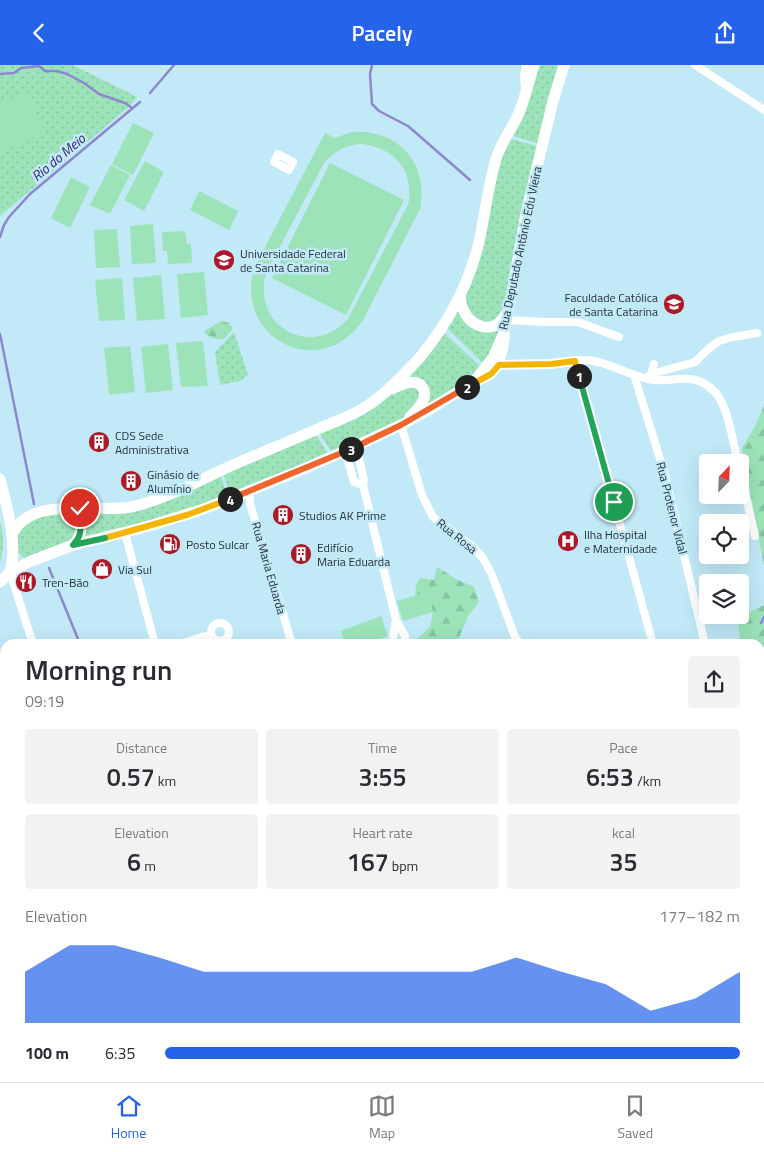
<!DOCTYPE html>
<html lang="en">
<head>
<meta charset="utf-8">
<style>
	:root { --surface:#fff; --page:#f2f2f3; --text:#2b2b33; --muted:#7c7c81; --line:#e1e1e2; --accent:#2563eb }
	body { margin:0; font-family:"Titillium Web",sans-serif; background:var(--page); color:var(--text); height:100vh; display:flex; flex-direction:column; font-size:19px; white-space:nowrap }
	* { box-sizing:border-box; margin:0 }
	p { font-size:16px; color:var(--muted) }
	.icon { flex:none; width:28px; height:28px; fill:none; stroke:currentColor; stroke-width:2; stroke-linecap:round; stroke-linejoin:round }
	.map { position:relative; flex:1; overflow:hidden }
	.side { position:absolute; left:0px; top:574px; width:765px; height:444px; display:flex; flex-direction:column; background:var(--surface); border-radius:15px 15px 0 0; box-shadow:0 5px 20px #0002 }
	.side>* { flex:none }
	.needle { width:32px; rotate:23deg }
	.buttons { position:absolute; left:699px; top:389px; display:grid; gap:10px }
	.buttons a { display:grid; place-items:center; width:50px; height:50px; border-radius:5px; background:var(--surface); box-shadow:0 5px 20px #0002; font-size:25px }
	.pin { position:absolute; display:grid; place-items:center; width:42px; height:42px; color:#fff; margin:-21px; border:2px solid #fff; border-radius:50%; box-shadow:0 1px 5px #0007 }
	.km { position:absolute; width:25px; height:25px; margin:-12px; border-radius:50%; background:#222; color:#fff; font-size:14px; line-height:25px; text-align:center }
	.round { display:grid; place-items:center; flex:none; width:52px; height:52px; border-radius:5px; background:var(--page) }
	.headline { display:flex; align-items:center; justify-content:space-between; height:85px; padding:0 25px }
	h1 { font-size:28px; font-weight:600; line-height:38px }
	.metrics { display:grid; grid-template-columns:repeat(3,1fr); gap:8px; height:85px; padding:5px 25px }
	.metrics div { display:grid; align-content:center; border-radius:5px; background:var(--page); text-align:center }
	.metrics b { font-size:25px; font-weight:600 }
	.metrics small { font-size:14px; font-weight:400 }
	.metrics p { font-size:14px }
	.chart { height:140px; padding:10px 25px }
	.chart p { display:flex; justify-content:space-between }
	.chart svg { width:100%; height:90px; margin-top:5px; fill:var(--accent); opacity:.7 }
	ul { padding:0 25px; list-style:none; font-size:16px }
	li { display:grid; grid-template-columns:80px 60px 1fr; align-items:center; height:38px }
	li i { height:12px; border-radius:6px; background:var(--accent) }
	header { display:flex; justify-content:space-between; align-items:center; height:65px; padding:0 25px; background:var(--accent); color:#fff; font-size:22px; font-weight:600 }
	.dock { display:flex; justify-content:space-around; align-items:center; height:70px; border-top:1px solid var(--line); background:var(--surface); font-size:14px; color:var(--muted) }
	.dock a { display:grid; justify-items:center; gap:2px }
	.dock .active { color:var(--accent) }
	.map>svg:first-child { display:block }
	.grass { fill:url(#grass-dots) }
	.forest { fill:url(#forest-firs) }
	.pitch { fill:#9ce3b9; fill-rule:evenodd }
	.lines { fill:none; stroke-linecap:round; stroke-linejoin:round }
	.stream { stroke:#8c87ce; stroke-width:2.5 }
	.street { stroke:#fff; stroke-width:8 }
	.primary { stroke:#fff; stroke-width:11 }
	.split-1-casing { stroke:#fff; stroke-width:10 }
	.split-2-casing { stroke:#fff; stroke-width:10 }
	.split-3-casing { stroke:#fff; stroke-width:10 }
	.split-4-casing { stroke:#fff; stroke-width:10 }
	.split-5-casing { stroke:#fff; stroke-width:10 }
	.split-6-casing { stroke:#fff; stroke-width:10 }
	.split-1 { stroke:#22a559; stroke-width:6 }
	.split-2 { stroke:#f5b400; stroke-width:6 }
	.split-3 { stroke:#f0652b; stroke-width:6 }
	.split-4 { stroke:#f0652b; stroke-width:6 }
	.split-5 { stroke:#f5b400; stroke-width:6 }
	.split-6 { stroke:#22a559; stroke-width:6 }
	.labels { text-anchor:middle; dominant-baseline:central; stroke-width:5; stroke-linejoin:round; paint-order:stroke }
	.street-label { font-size:12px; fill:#243339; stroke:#c1e9f7 }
	.poi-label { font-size:12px; fill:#243339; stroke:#c1e9f7; text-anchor:start }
	.water-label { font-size:14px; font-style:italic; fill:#321f72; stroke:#c1e9f7 }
</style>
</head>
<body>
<header><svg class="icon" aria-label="back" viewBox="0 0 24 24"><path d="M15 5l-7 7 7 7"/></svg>Pacely<svg class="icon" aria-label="share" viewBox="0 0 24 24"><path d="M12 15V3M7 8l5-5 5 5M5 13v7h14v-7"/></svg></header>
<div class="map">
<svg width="764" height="1017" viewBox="0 0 764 1017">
	<defs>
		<pattern id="grass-dots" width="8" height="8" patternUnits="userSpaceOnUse" patternTransform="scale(1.25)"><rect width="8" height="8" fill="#9ce3b9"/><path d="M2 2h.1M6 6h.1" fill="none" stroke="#86c3a0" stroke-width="1.8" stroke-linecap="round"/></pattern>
		<pattern id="forest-firs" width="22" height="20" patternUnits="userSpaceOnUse" patternTransform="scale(1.25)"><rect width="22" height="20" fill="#9ce3b9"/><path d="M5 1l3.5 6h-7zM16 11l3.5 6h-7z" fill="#86c3a0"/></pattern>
	</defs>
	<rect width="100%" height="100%" fill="#c1e9f7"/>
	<path class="grass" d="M0,0H73L137,32L130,41L0,151Z
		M535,0H562L540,79L510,70Z
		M508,73L540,82L506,245L490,260L469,250L465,233L497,99Z
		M459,237L475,262L505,257L485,300L445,261Z
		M442,266L482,303L474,312L424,343L428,325L399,318Z
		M234,267L248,310L240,316L220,320L215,287Z
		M412,319L419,322L421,334L402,355L333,389L318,366Z
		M315,368L329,391L231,431L223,408Z
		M220,409L228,432L199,443L80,475L75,445L119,446Z
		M67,445L77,453V473L26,494L17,487L15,466L31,453Z
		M0,456C4,471 4,483 0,498Z"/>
	<path class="forest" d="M221,256L229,258L233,264L224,274C215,274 209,274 204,266Z
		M764,341V501L742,383L754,363Z
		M437,502L458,515L474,522L479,537L468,551L459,573L449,579H412L430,562L433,547L427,527L415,531L416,520L420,513L434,515Z
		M764,539V582L760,583V579H740L738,553L764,540Z
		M760,606L764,608V641L760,638Z
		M764,737V777H762L760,769V741Z
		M760,855H764V871L761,872L764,880V908L760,912Z
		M278,1013H395V1014L386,1017H279Z
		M631,1013L735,1012L752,1017H630L629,1015Z"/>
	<path class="pitch" d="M27,27L45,67L0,88V40Z
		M133,58L154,68L133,110L112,99Z
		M352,67C399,64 429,99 420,144L363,255C321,317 234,275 254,203L325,68L335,73ZM361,79C395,82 415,107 408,140L348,254C311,295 251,261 266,208L324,98C334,86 346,80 361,79Z
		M145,96L164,107L144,146L124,135Z
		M330,98L404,135L346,250L272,213Z
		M111,100L130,110L110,149L90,140Z
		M71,112L90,122L70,163L51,153Z
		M199,126L238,146L229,165L190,145Z
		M153,159L156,198L132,199L130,161Z
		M117,164L120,202L96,203L94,165Z
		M185,166L187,179H191L192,198L168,199L167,186H163L162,167Z
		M204,207L208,250L181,253L177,209Z
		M161,210L165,254L137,256L133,213Z
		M122,213L125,255L99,256L95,215Z
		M203,276L208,321L181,322L176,278Z
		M168,279L173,325L146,328L141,282Z
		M130,281L135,327L109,330L104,283Z
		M427,527L433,547L403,556L397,536Z
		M381,551L388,571L366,579H345L341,566Z"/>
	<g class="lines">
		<path class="stream" d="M372,0L370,9L372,39L379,46L408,61L470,115
			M0,9L14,8L21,3L39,1L45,6H57L67,9L84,18L99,29L125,38L132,43
			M150,28L174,0
			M0,172L4,160L9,152L30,129L140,37
			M0,269L34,439
			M49,503L80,579
			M761,558L764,552
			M283,1012L287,1017"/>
		<path class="street" d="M695,0L764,45
			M525,23L524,11L526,0
			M278,89L293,97L289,105L274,97Z
			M507,259V255L544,257H578L619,272
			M575,296L653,579
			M499,300C517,299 535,300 553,299C566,297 581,293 594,296C614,300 632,312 653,315C677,317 693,306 714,326C728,339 733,378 738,398
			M651,309L654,299
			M634,310L665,410L705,579
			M647,313L651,309L695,297L707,285L719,276L733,272L757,268
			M477,317C499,304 504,295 506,270
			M401,360L422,430L433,452L473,482L483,493L492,510L515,572L521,579
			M356,381L364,415L363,420L396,555L405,571L406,579
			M345,386L354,417L363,420
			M740,407L755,471
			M249,426L250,439L292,579
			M125,468L155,579
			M10,507L33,579
			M211 567a9 9 0 1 1 18 0a9 9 0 1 1-18 0Z
			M180,579L211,569
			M394,579L393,572L396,555
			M760,790L764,805
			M0,845L5,844
			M0,874V889
			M0,974L5,995
			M72,1012L73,1017
			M154,1012L156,1017
			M275,1012L276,1017
			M412,1012L413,1017
			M505,1012L506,1017
			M513,1012L514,1017
			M760,1012L764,1013
			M202,1013L205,1012
			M5,1017L6,1012"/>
		<path class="primary" d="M460,231C461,236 461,242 464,246C470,260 488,268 500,257C503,254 505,250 508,247
			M392,324C402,319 418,311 424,325C425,329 425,332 423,336C420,342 415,347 410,352
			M0,414C7,442 18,478 10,507
			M68,443C83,452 85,468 73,480
			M12,470C30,429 97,449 131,442C168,434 201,414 235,399C263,387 290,376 318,364C334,357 352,351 367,341C387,328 405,309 421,291C448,258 469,219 479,177C485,150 488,121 496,94C501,77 512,64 519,48C525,33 529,16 534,0
			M0,517L10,507L29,497L73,480L146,462L201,445L299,406L345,386L401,360L427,346L474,317L485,303L493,293L503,270L507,255L526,148L553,36L564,0"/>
	</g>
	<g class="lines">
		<g class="split-1-casing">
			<path id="split-1" d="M579,311L614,437"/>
		</g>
		<g class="split-2-casing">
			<path id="split-2" d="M467,322L491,309L499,300L551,299L575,296L579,311"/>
		</g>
		<g class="split-3-casing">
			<path id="split-3" d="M351,384L401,360L467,322"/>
		</g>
		<g class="split-4-casing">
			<path id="split-4" d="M230,434L351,384"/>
		</g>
		<g class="split-5-casing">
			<path id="split-5" d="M105,473L187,450L230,434"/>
		</g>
		<g class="split-6-casing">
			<path id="split-6" d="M80,443H68C82,452 85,468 73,480L105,473"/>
		</g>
		<use href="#split-1" class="split-1"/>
		<use href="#split-2" class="split-2"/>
		<use href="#split-3" class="split-3"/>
		<use href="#split-4" class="split-4"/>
		<use href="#split-5" class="split-5"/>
		<use href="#split-6" class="split-6"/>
	</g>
	<defs>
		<g id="university-disc" transform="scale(1.125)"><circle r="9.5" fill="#ac1827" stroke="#c1e9f7"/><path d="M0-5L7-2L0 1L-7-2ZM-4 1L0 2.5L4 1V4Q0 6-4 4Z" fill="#fff"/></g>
		<g id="building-disc" transform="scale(1.125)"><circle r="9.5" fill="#ac1827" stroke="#c1e9f7"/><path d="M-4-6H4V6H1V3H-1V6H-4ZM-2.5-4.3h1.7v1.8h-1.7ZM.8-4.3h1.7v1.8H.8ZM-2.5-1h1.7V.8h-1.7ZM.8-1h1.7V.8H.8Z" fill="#fff"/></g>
		<g id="hospital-disc" transform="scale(1.125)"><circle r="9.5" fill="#ac1827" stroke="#c1e9f7"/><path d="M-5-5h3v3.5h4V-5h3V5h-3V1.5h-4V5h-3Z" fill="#fff"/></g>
		<g id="fuel-disc" transform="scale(1.125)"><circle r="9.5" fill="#ac1827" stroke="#c1e9f7"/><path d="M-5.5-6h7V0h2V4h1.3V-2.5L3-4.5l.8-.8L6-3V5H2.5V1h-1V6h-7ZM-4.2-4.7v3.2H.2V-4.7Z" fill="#fff"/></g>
		<g id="shop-disc" transform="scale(1.125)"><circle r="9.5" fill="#ac1827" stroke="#c1e9f7"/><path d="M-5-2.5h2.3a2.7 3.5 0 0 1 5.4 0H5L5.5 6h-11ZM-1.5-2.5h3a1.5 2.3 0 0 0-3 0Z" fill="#fff"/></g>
		<g id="restaurant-disc" transform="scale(1.125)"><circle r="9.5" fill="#ac1827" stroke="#c1e9f7"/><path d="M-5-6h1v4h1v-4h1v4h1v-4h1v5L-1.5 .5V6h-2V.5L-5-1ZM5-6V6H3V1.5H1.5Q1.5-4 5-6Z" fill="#fff"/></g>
	</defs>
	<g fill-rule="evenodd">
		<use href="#university-disc" x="224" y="195"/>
		<use href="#university-disc" x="674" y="239"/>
		<use href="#building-disc" x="99" y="377"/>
		<use href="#building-disc" x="131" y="416"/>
		<use href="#building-disc" x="283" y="450"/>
		<use href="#hospital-disc" x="568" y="476"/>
		<use href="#fuel-disc" x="170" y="479"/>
		<use href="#building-disc" x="301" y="489"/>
		<use href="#shop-disc" x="102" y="504"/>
		<use href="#restaurant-disc" x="26" y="517"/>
	</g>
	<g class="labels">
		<g class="street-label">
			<text transform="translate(520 183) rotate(-78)">Rua Deputado Antônio Edu Vieira</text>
			<text transform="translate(672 443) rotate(76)">Rua Protenor Vidal</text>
			<text transform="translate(457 471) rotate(39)">Rua Rosa</text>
			<text transform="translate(269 503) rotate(74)">Rua Maria Eduarda</text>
		</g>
		<g class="poi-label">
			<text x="240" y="188">Universidade Federal<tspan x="240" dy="14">de Santa Catarina</tspan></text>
			<text x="658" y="232" text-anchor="end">Faculdade Católica<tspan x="658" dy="14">de Santa Catarina</tspan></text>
			<text x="115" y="370">CDS Sede<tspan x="115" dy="14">Administrativa</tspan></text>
			<text x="147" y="409">Ginásio de<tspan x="147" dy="14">Alumínio</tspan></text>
			<text x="299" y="450">Studios AK Prime</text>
			<text x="584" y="469">Ilha Hospital<tspan x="584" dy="14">e Maternidade</tspan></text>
			<text x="186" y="479">Posto Sulcar</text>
			<text x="317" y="482">Edifício<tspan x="317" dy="14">Maria Eduarda</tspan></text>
			<text x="118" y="504">Via Sul</text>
			<text x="42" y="517">Tren-Bão</text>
		</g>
		<g class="water-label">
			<text transform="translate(58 92) rotate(-40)">Rio do Meio</text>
		</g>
	</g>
</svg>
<div class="buttons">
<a><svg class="needle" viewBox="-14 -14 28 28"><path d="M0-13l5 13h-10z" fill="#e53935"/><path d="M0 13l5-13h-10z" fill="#7c7c81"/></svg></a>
<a><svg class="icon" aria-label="locate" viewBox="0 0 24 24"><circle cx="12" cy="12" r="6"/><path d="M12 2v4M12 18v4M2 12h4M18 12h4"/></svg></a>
<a><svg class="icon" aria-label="layers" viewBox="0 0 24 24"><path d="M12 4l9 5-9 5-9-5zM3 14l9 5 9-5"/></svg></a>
</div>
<div class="pin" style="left:614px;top:437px;background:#1e9e55"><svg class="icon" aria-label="arrive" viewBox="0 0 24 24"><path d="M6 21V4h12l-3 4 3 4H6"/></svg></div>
<div class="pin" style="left:80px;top:443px;background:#d93025"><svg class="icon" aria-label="check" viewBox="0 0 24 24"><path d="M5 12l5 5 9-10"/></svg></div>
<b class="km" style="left:579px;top:311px">1</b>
<b class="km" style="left:467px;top:322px">2</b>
<b class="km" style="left:351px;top:384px">3</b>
<b class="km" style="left:230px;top:434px">4</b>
<section class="side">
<div class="headline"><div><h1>Morning run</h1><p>09:19</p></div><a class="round"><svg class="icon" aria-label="share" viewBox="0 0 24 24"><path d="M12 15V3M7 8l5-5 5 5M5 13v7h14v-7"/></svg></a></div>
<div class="metrics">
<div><p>Distance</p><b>0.57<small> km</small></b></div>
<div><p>Time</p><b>3:55</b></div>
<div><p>Pace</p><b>6:53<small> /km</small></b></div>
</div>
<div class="metrics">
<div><p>Elevation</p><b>6<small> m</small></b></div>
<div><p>Heart rate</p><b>167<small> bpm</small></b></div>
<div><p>kcal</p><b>35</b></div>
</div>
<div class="chart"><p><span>Elevation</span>177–182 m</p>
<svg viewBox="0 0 160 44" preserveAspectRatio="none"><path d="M0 44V19L10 6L20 6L30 12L40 19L50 19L60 19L70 19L80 19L90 19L100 19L110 12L120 19L130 25L140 38L150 32L160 19V44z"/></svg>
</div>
<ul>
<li><b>100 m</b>6:35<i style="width:100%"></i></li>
</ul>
</section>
</div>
<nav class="dock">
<a class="active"><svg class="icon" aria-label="home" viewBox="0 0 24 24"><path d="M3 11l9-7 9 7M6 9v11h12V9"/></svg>Home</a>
<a><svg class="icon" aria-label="map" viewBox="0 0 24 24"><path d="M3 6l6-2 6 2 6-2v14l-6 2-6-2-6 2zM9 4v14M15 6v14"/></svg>Map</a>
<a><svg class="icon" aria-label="saved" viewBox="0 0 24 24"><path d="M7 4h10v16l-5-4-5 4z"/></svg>Saved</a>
</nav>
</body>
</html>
